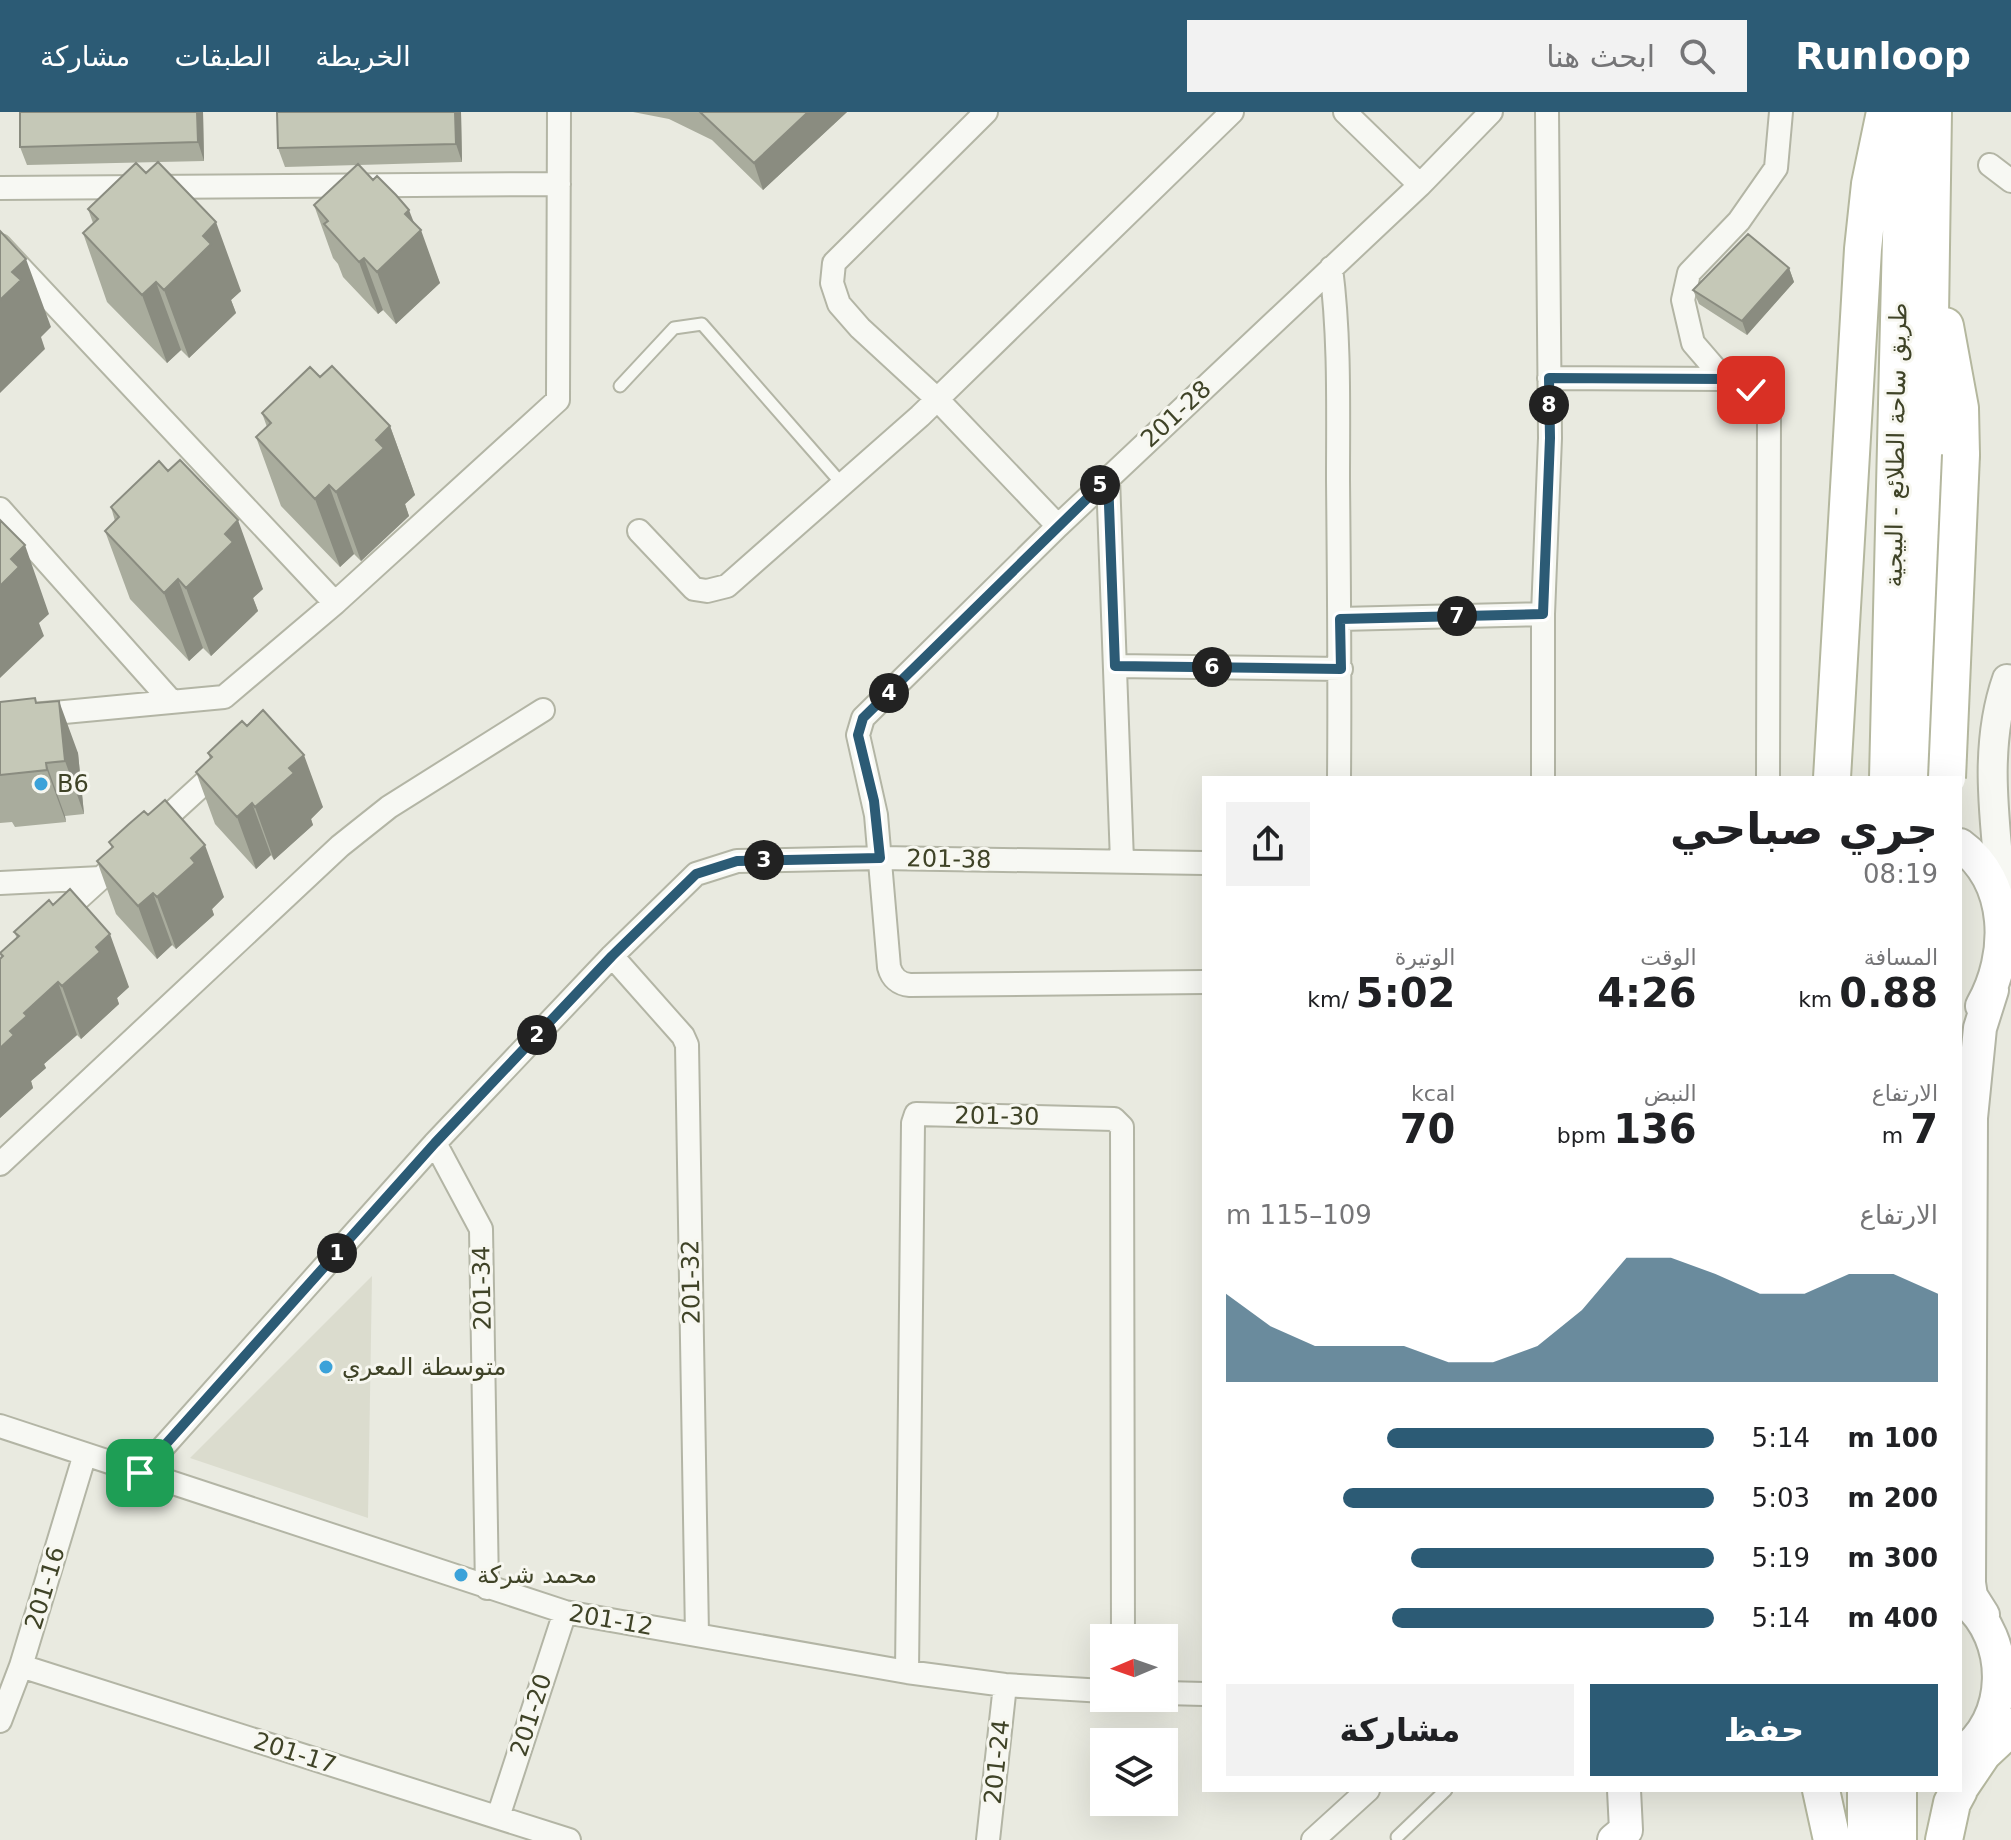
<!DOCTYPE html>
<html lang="ar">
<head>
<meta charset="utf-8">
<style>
	:root { --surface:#fff; --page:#f2f2f2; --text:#202124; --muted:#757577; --accent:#2c5b75 }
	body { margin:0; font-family:"DejaVu Sans","Noto Sans Arabic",sans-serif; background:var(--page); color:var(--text); direction:rtl; height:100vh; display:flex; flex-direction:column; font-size:30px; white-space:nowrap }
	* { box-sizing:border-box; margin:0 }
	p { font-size:26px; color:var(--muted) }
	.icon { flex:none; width:44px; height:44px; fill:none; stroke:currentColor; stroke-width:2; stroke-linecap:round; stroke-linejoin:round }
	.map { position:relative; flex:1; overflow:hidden; direction:ltr }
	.panel { position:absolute; left:1202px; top:664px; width:760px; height:1016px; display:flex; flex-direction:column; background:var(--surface); border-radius:0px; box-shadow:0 8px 32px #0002; direction:rtl }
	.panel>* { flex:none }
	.needle { width:52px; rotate:268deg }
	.controls { position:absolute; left:1090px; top:1512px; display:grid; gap:16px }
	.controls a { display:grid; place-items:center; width:88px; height:88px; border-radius:0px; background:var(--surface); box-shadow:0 8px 32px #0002; font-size:40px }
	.pin { position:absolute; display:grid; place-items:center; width:68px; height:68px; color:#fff; margin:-34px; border-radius:16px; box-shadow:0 4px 12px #0006 }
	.km { position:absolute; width:40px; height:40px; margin:-20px; border-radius:50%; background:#222; color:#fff; font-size:22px; line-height:40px; text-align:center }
	.round { display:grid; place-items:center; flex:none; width:84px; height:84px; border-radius:0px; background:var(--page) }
	.head { display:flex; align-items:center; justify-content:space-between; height:136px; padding:0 24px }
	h1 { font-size:44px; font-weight:600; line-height:60px }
	.metrics { display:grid; grid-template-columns:repeat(3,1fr); gap:12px; height:136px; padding:8px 24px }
	.metrics div { display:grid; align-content:center }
	.metrics b { font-size:40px; font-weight:600 }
	.metrics small { font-size:22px; font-weight:400 }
	.metrics p { font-size:22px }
	.chart { height:224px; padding:16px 24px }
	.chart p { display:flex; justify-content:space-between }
	.chart svg { width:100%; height:144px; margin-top:8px; fill:var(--accent); opacity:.7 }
	.primary-button { display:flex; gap:16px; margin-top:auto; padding:16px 24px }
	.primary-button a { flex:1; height:92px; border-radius:0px; background:var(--accent); color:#fff; font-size:32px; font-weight:600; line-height:92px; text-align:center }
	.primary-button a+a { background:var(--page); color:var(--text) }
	ul { padding:0 24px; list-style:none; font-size:26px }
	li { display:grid; grid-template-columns:128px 96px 1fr; align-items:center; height:60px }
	li i { height:20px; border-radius:10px; background:var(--accent) }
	header { display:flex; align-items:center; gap:48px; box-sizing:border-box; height:112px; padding:0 40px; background:var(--accent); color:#fff }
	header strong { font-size:38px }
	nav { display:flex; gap:44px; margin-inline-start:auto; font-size:28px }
	.search { width:560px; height:72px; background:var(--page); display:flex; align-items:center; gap:20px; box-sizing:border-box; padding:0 28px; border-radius:0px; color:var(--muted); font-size:30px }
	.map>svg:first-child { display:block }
	.built { fill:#dbdcce }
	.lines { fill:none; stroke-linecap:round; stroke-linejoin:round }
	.service-casing { stroke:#b3b5a5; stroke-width:15 }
	.minor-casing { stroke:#b3b5a5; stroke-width:26 }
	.tertiary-casing { stroke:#b3b5a5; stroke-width:32 }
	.secondary-casing { stroke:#b3b5a5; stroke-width:36 }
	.primary-casing { stroke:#b4b79e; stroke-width:40 }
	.service { stroke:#f7f8f3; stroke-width:11 }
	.minor { stroke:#f7f8f3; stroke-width:22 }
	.tertiary { stroke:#f7f8f3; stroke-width:28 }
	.secondary { stroke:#fff; stroke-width:32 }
	.primary { stroke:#fff; stroke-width:36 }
	.primary-bridge-casing { stroke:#b4b79e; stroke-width:40; stroke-linecap:butt }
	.primary-bridge { stroke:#fff; stroke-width:36 }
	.wall { fill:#a9ac9d }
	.shaded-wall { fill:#8a8c80 }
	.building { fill:#c5c8b7; stroke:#8a8c80; stroke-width:2 }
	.route-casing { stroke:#fff; stroke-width:16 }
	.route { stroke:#2c5b75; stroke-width:10 }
	.poi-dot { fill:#3ba2d9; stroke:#f7f7f0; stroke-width:3 }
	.labels { text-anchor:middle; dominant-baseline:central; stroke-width:6; stroke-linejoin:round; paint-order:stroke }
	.street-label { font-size:24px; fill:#3f4327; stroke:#f7f7f0 }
	.poi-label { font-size:24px; fill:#3f4327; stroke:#f7f7f0; text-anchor:start }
</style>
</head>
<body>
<header>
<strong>Runloop</strong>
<div class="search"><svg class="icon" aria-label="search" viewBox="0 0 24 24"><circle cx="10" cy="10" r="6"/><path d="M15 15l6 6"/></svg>ابحث هنا</div>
<nav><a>الخريطة</a><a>الطبقات</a><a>مشاركة</a></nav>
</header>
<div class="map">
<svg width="2011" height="1728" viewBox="0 0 2011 1728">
	<rect width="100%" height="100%" fill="#e9eae0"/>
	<path class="built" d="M372,1164L368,1406L190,1346Z"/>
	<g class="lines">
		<g class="service-casing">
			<path id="service" d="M620,274L674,216L702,212L842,372
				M1397,1725L1446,1678"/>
		</g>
		<g class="minor-casing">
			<path id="minor" d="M986,0L834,151L832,171L839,192L860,216L937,287L1058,414
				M1345,0L1420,73
				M1990,53L2011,69
				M0,76L559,72
				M0,134L335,491
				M1331,156C1340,226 1338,298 1338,368C1339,467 1340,567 1339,666
				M1549,266L1724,267C1747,271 1761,285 1769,306L1768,666
				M1724,267L1693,231L1683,188L1689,161L1739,109L1776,56L1781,0
				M1108,366L1122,749
				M0,397L172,590
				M639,419L694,477L707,479L727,474L920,304L1232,0
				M1340,507L1543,502
				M1115,554L1341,557
				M0,606L224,585L335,491L558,288L559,0
				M1543,666V502L1550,326L1547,0
				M154,717L223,654
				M0,771L101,766
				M57,806L123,746
				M612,844L683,924L687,933L697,1523
				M1204,870L910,873C899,872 892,866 889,855L876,703L858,623L863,606L1058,414L1420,73L1491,0
				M435,1031L481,1117L487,1476
				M0,1052L340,734L389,695L543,598
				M0,1314L565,1500L907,1560L1005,1573L1104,1579
				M140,1361L435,1031L612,844L696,762L737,749L880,746L1204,751
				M21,1554L569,1728
				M907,1560L913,1011L916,1002L1114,1007L1122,1015L1123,1526
				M1164,1581L1204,1582
				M0,1609L21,1554L85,1342
				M498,1705L565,1500
				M988,1728L1005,1573
				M1313,1728L1368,1678"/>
		</g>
		<g class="tertiary-casing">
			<path id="tertiary" d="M2002,788C1996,715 1982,638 2007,567"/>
		</g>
		<g class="secondary-casing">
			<path id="secondary" d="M1960,733C2011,770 2011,843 1982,894
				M1983,1503L1971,1484L1969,1471L1971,1006L1980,916L1992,878
				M1960,1642C2011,1608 2011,1527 1965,1489
				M1614,1728L1626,1718L1624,1678"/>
		</g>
		<g class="primary-casing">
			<path id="primary" d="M1945,214L1960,296L1961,343
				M1832,666L1863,137L1870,72L1885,0
				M1888,666L1904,0
				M1918,666L1928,340L1933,0
				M1960,1483L1966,1489
				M1960,1675L1983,1641L2011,1615
				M1821,1678L1832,1728
				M1866,1728V1678
				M1898,1728V1678
				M1944,1728L1952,1691L1959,1678"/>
		</g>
		<use href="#service" class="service"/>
		<use href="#minor" class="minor"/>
		<use href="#tertiary" class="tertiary"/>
		<use href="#secondary" class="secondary"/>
		<use href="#primary" class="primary"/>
		<g class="primary-bridge-casing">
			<path id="primary-bridge" d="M1947,666L1961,343"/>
		</g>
		<use href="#primary-bridge" class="primary-bridge"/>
	</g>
	<path class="wall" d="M20,0H203L204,49L27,53L20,35Z
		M277,0H461L462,50L359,53L415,112L440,171L396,212L383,198L378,202L343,165L338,152L333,146L314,93L358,53L285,55L278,36Z
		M633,0H847L763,78L712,28L669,7Z
		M88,97L241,179L231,188L236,201L189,246L181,238L167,251L107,190L83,121L93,111Z
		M1789,156L1794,170L1747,223L1699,192L1693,178Z
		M320,265L390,314L415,383L405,392L409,404L361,449L354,442L340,455L281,394L256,325L267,315L262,301Z
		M111,395L263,477L253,486L258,499L211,544L203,536L189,549L130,487L105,419L115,409Z
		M0,590L38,591L78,641L84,702L65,704L66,710L15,715L12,710L0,711Z
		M208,641L323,695L311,707L313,713L274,748L271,743L256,757L215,712L196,660L210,647Z
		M109,730L224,785L212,797L214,803L176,837L172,833L157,847L116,802L97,749L112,736Z
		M14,820L129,875L117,886L119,892L81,927L77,923L44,952L46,956L31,969L33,976L0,1006L1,846L0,841L17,826Z"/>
	<path class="shaded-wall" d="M197,0H203L204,49L198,30Z
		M455,0H461L462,50L456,32Z
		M808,0H847L763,78L754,51Z
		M409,98L418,121L421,118L440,171L396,212L377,160L405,102Z
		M216,110L241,179L231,188L236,201L189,246L164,178L203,124Z
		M364,146L383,198L378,202L359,150Z
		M26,147L51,215L41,225L45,237L0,281V188L12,160Z
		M1789,156L1794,170L1747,223L1742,209Z
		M156,170L181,238L167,251L142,183Z
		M390,314L415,383L405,392L409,404L361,449L336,380L376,328Z
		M329,373L354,442L340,455L315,387Z
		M238,408L263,477L253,486L258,499L211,544L186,476L225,422Z
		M25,433L49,502L39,511L44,524L0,566V474L11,447Z
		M178,467L203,536L189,549L164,481Z
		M59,589L78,641L84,702L65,649Z
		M304,643L323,695L311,707L313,713L274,748L255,695L289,656Z
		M46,651L65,704L66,710L47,658Z
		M252,691L271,743L256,757L237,705Z
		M205,733L224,785L212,797L214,803L176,837L157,785L191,746Z
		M153,781L172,833L157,847L138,794Z
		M110,822L129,875L117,886L119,892L81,927L62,874L96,835Z
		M58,870L77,923L44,952L46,956L31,969L33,976L0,1006V936L10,919L24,901Z"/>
	<path class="building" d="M20,0H197L198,30L20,35Z
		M277,0H455L456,32L278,36Z
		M700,0H808L754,51Z
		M158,50L216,110L203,124L211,132L164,178L156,170L142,183L83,121L98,107L88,97L136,51L146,61Z
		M358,52L373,68L377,64L396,83L409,98L405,102L421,118L377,160L364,146L359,150L324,112L328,109L314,93Z
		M0,119L26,147L12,160L21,168L0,188Z
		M1748,122L1789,156L1742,209L1693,178Z
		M332,254L390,314L376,328L384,336L336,380L329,373L315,387L256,325L271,311L262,301L310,255L320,265Z
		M180,348L238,408L225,422L233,430L186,476L178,467L164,481L105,419L119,405L111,395L159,349L168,359Z
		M0,408L25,433L11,447L19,455L0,474Z
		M35,586L36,591L59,589L65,649L46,651L47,658L0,663V590Z
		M263,598L304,643L289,656L294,661L255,695L252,691L237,705L196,660L212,645L208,641L228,622L242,609L247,614Z
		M165,688L205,733L191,746L195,751L157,785L153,781L138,794L97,749L113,735L109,730L129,712L144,699L148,703Z
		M70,777L110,822L96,835L100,840L62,874L58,870L24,901L27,904L10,919L14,923L0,936V847L3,844L0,841L19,824L14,820L49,788L53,793Z"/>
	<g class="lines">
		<g class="route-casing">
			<path id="route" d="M140,1361L435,1031L612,844L696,762L737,749L880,746L874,689L858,623L863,606L1108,366L1115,554L1341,557L1340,507L1543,502L1550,326L1549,266L1724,267L1734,269L1751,278"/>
		</g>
		<use href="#route" class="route"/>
	</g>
	<g class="poi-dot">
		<circle cx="41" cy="672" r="8"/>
		<circle cx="326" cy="1255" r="8"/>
		<circle cx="461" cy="1463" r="8"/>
	</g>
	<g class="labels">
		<g class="street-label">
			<text transform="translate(1176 302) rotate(-43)">201-28</text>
			<text transform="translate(1896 333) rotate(-89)">طريق ساحة الطلائع - البيجية</text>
			<text transform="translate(949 747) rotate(1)">201-38</text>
			<text transform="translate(997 1004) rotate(1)">201-30</text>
			<text transform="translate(691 1170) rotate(-91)">201-32</text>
			<text transform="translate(482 1176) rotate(-91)">201-34</text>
			<text transform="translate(45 1476) rotate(-73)">201-16</text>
			<text transform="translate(611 1508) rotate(10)">201-12</text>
			<text transform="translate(531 1603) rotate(-72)">201-20</text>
			<text transform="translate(295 1641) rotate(18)">201-17</text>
			<text transform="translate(997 1650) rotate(-84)">201-24</text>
		</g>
		<g class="poi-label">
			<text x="57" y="672">B6</text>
			<text x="342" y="1255">متوسطة المعري</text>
			<text x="477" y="1463">محمد شركة</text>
		</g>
	</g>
</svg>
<div class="controls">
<a><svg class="needle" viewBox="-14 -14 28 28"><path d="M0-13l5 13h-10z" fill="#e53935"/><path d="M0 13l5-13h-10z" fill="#757577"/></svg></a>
<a><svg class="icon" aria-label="layers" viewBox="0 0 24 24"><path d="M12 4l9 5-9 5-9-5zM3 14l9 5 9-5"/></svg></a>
</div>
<div class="pin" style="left:140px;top:1361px;background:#1e9e55"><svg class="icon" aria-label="arrive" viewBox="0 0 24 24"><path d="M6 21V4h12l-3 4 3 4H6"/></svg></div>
<div class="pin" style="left:1751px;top:278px;background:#d93025"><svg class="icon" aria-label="check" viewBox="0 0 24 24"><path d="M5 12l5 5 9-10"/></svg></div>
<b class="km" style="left:337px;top:1141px">1</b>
<b class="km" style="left:537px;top:923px">2</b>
<b class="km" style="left:764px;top:748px">3</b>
<b class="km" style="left:889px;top:581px">4</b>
<b class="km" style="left:1100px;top:373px">5</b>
<b class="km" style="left:1212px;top:555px">6</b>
<b class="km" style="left:1457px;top:504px">7</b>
<b class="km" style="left:1549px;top:293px">8</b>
<section class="panel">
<div class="head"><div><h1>جري صباحي</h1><p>08:19</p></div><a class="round"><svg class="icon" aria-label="share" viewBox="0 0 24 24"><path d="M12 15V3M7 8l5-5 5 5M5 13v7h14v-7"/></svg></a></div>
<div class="metrics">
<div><p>المسافة</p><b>0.88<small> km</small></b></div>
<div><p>الوقت</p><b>4:26</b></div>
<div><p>الوتيرة</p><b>5:02<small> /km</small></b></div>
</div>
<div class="metrics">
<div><p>الارتفاع</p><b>7<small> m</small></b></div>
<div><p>النبض</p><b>136<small> bpm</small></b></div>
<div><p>kcal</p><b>70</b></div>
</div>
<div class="chart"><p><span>الارتفاع</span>109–115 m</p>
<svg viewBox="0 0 160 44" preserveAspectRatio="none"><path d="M0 44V17L10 27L20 33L30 33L40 33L50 38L60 38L70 33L80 22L90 6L100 6L110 11L120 17L130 17L140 11L150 11L160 17V44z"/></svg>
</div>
<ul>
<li><b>100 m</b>5:14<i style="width:67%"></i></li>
<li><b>200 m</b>5:03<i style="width:76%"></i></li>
<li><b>300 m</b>5:19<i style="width:62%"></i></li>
<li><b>400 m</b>5:14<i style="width:66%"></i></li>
</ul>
<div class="primary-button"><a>حفظ</a><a>مشاركة</a></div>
</section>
</div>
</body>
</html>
